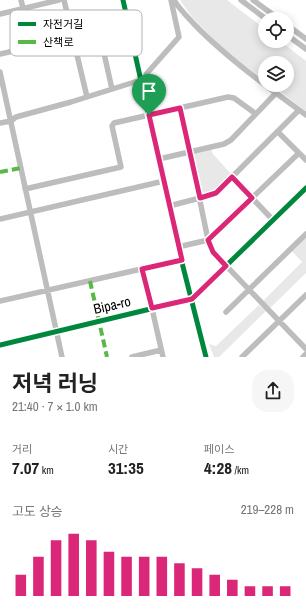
<!DOCTYPE html>
<html lang="ko">
<head>
<meta charset="utf-8">
<style>
	:root { --surface:#fff; --page:#f6f6f6; --text:#222; --muted:#767676; --accent:#db2777 }
	body { margin:0; font-family:"Archivo Narrow","Noto Sans KR",sans-serif; background:var(--page); color:var(--text); height:100vh; display:flex; flex-direction:column; font-size:15px; white-space:nowrap }
	* { box-sizing:border-box; margin:0 }
	p { font-size:13px; color:var(--muted) }
	.icon { flex:none; width:22px; height:22px; fill:none; stroke:currentColor; stroke-width:2; stroke-linecap:round; stroke-linejoin:round }
	.map { position:relative; height:357px; overflow:hidden }
	.drawer { display:flex; flex-direction:column; background:var(--surface); flex:1 }
	.drawer>* { flex:none }
	.controls { position:absolute; left:258px; top:12px; display:grid; gap:8px }
	.controls a { display:grid; place-items:center; width:36px; height:36px; border-radius:50%; background:var(--surface); box-shadow:0 2px 10px #0003; font-size:20px }
	.pin { position:absolute; display:grid; place-items:center; width:34px; height:34px; color:#fff; margin:-41px -17px; border-radius:50% 50% 50% 0; rotate:-45deg; box-shadow:0 0 4px #0007 }
	.pin .icon { rotate:45deg }
	.round { display:grid; place-items:center; flex:none; width:42px; height:42px; border-radius:16px; background:var(--page) }
	.head { display:flex; align-items:center; justify-content:space-between; height:68px; padding:0 12px }
	h1 { font-size:22px; font-weight:700; line-height:30px }
	.stats { display:grid; grid-template-columns:repeat(3,1fr); gap:6px; height:68px; padding:4px 12px }
	.stats div { display:grid; align-content:center }
	.stats b { font-size:17px; font-weight:700 }
	.stats small { font-size:11px; font-weight:400 }
	.stats p { font-size:11px }
	.chart { height:112px; padding:8px 12px }
	.chart p { display:flex; justify-content:space-between }
	.chart svg { width:100%; height:72px; margin-top:4px; stroke:var(--accent); stroke-width:6 }
	.map>svg:first-child { display:block }
	.green { fill:#e8e8e8 }
	.lines { fill:none; stroke-linecap:round; stroke-linejoin:round }
	.minor { stroke:#bdbdbd; stroke-width:5.5 }
	.quiet { stroke:#58b947; stroke-width:4; stroke-dasharray:8 4; stroke-linecap:butt }
	.cycleway-casing { stroke:#fff; stroke-width:8 }
	.cycleway { stroke:#00873e; stroke-width:5 }
	.route-casing { stroke:#fff; stroke-width:8 }
	.route { stroke:#db2777; stroke-width:5 }
	.labels { text-anchor:middle; dominant-baseline:central; stroke-width:3.5; stroke-linejoin:round; paint-order:stroke }
	.street-label { font-size:14px; fill:#000; stroke:#fff }
	.key { fill:#fff; stroke:#b2b2b2; stroke-width:1 }
	.key-label { font-size:11px; fill:#000 }
</style>
</head>
<body>
<div class="map">
<svg width="306" height="357" viewBox="0 0 306 357">
	<rect width="100%" height="100%" fill="#fff"/>
	<path class="green" d="M180,0H227L265,29V41H280L306,61V111L271,85H287V63H265V81L219,45L192,17Z
		M211,149L213,154L232,175C224,182 214,197 202,193L193,154V153Z
		M304,236L306,238V273L268,310L261,303L302,262L290,249Z
		M259,305L266,311L219,357H214L209,344L216,346Z"/>
	<g class="lines">
		<path class="minor" d="M21,0L23,8
			M64,0L87,97
			M123,0L178,247L206,357
			M174,0C179,9 187,16 194,24C216,47 240,66 265,85
			M241,0L266,19
			M253,0L279,19
			M0,14L59,0
			M287,25L306,39
			M99,31L112,89
			M287,35L306,49
			M0,54L128,25
			M0,72L62,357
			M265,85L306,115
			M181,108L208,240L213,252L306,349
			M0,123L11,121L16,117L71,102L141,80L179,37L171,0
			M278,132L306,160
			M159,159L224,144L231,140L276,93
			M232,177L273,220
			M25,189L121,167L112,126L114,123L228,97L234,98L256,114
			M169,206L200,198L216,193L299,110
			M0,219L164,181
			M178,247L208,240L299,153
			M143,269L163,357
			M0,301L181,260
			M226,312L306,234
			M0,345L192,299L306,188
			M132,357L161,350
			M242,357L306,295
			M303,357L306,354"/>
		<path class="quiet" d="M0,172L21,168
			M90,281L107,357"/>
		<g class="cycleway-casing">
			<path id="cycleway" d="M123,0L178,247L206,357
				M0,345L192,299L306,188"/>
		</g>
		<use href="#cycleway" class="cycleway"/>
	</g>
	<g class="lines">
		<g class="route-casing">
			<path id="route" d="M180,108L200,198L216,193L232,177L252,198L208,240L213,252L226,266L192,299L152,308L142,269L182,260L149,115Z"/>
		</g>
		<use href="#route" class="route"/>
	</g>
	<g class="labels">
		<g class="street-label">
			<text transform="translate(112 305) rotate(-13)">Bipa-ro</text>
		</g>
	</g>
	<rect x="10" y="10" width="132" height="46" rx="6" class="key"/>
	<rect x="18" y="22" width="18" height="4" fill="#00873e"/>
	<rect x="18" y="40" width="18" height="4" fill="#58b947"/>
	<g class="key-label">
		<text x="43" y="28">자전거길</text>
		<text x="43" y="46">산책로</text>
	</g>
</svg>
<div class="controls">
<a><svg class="icon" aria-label="locate" viewBox="0 0 24 24"><circle cx="12" cy="12" r="6"/><path d="M12 2v4M12 18v4M2 12h4M18 12h4"/></svg></a>
<a><svg class="icon" aria-label="layers" viewBox="0 0 24 24"><path d="M12 4l9 5-9 5-9-5zM3 14l9 5 9-5"/></svg></a>
</div>
<div class="pin" style="left:149px;top:115px;background:#1e9e55"><svg class="icon" aria-label="arrive" viewBox="0 0 24 24"><path d="M6 21V4h12l-3 4 3 4H6"/></svg></div>
</div>
<section class="drawer">
<div class="head"><div><h1>저녁 러닝</h1><p>21:40 · 7 × 1.0 km</p></div><a class="round"><svg class="icon" aria-label="share" viewBox="0 0 24 24"><path d="M12 15V3M7 8l5-5 5 5M5 13v7h14v-7"/></svg></a></div>
<div class="stats">
<div><p>거리</p><b>7.07<small> km</small></b></div>
<div><p>시간</p><b>31:35</b></div>
<div><p>페이스</p><b>4:28<small> /km</small></b></div>
</div>
<div class="chart"><p><span>고도 상승</span>219–228 m</p>
<svg viewBox="0 0 160 44" preserveAspectRatio="none"><path d="M5 44V31M15 44V20M25 44V10M35 44V6M45 44V10M55 44V17M65 44V20M75 44V20M85 44V20M95 44V24M105 44V27M115 44V31M125 44V34M135 44V38M145 44V38M155 44V38"/></svg>
</div>
</section>
</body>
</html>
